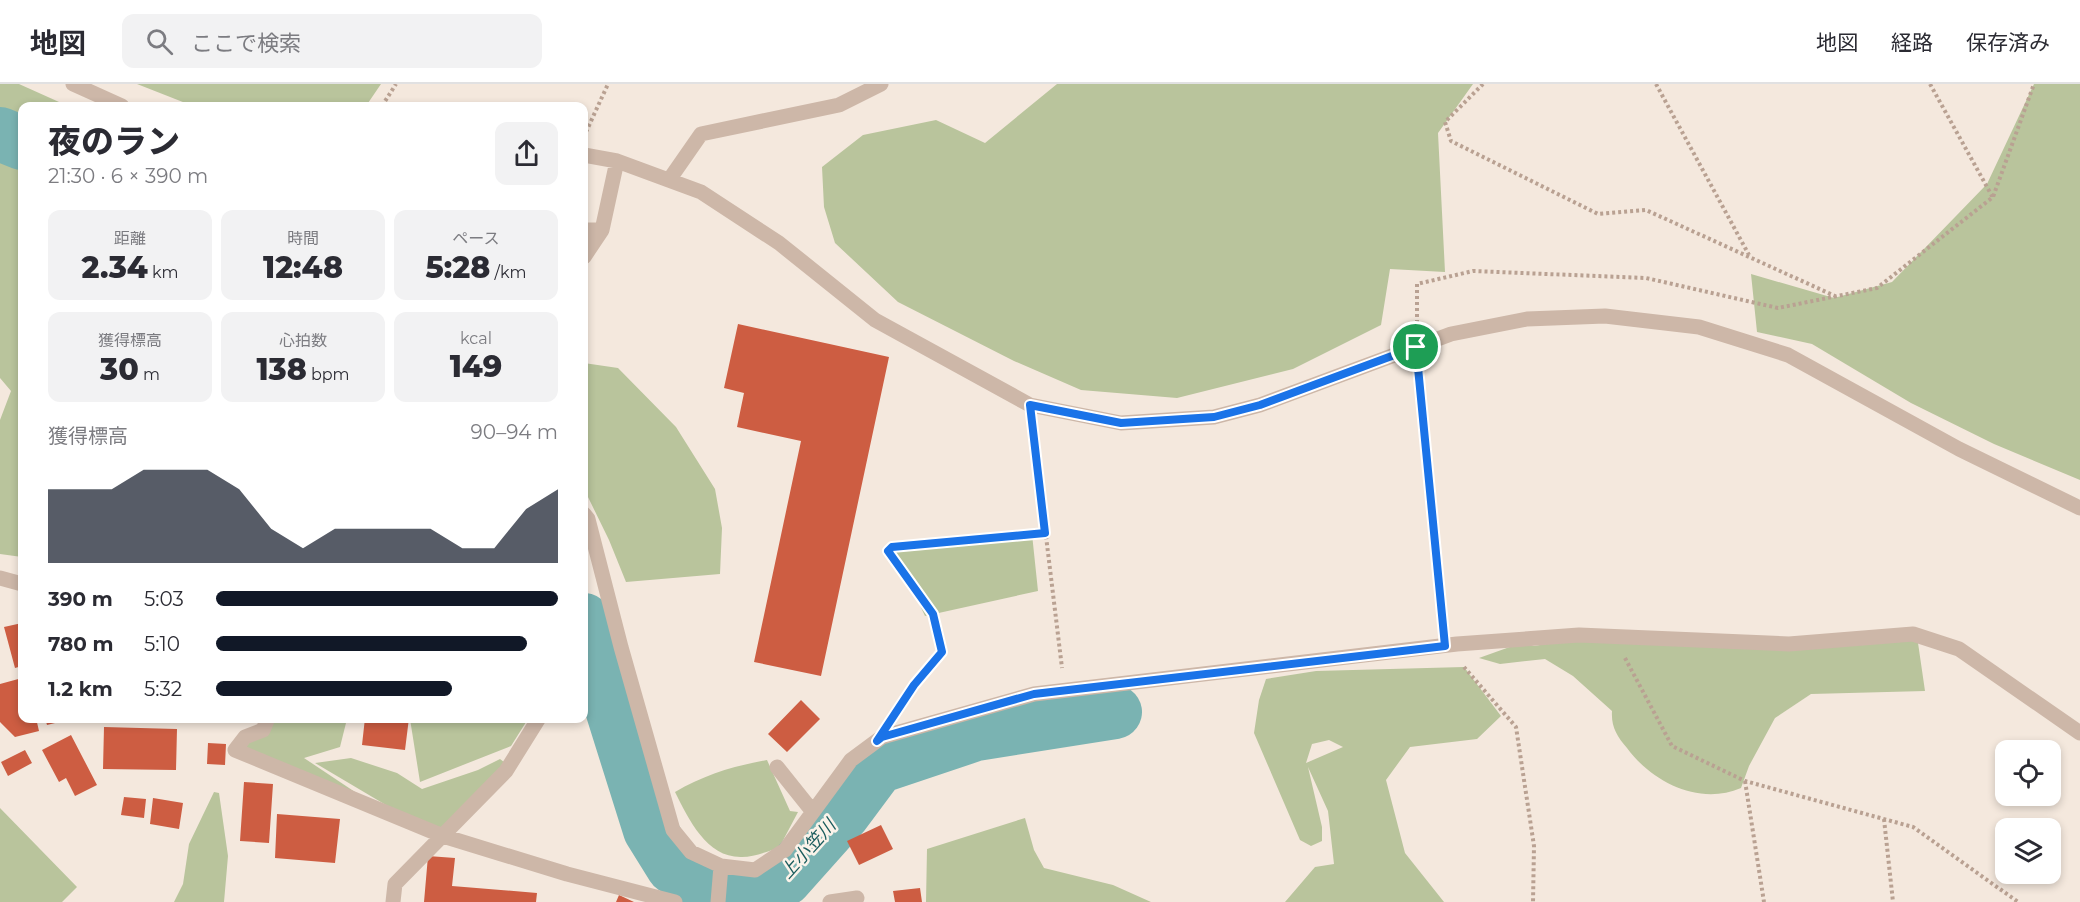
<!DOCTYPE html>
<html lang="ja">
<head>
<meta charset="utf-8">
<style>
	:root { --surface:#fff; --page:#f2f2f3; --text:#2b2b33; --muted:#7c7c81; --line:#e1e1e2; --accent:#111827 }
	body { margin:0; font-family:Montserrat,"Noto Sans JP",sans-serif; background:var(--page); color:var(--text); height:100vh; display:flex; flex-direction:column; font-size:22px; white-space:nowrap }
	* { box-sizing:border-box; margin:0 }
	p { font-size:20px; color:var(--muted) }
	.icon { flex:none; width:33px; height:33px; fill:none; stroke:currentColor; stroke-width:2; stroke-linecap:round; stroke-linejoin:round }
	.map { position:relative; flex:1; overflow:hidden }
	.drawer { position:absolute; left:18px; top:18px; width:570px; height:621px; display:flex; flex-direction:column; background:var(--surface); border-radius:12px; box-shadow:0 3px 9px #0003 }
	.drawer>* { flex:none }
	.fabs { position:absolute; left:1995px; top:656px; display:grid; gap:12px }
	.fabs a { display:grid; place-items:center; width:66px; height:66px; border-radius:12px; background:var(--surface); box-shadow:0 3px 9px #0003; font-size:30px }
	.pin { position:absolute; display:grid; place-items:center; width:51px; height:51px; color:#fff; margin:-26px; border:3px solid #fff; border-radius:50%; box-shadow:0 2px 6px #0007 }
	.round { display:grid; place-items:center; flex:none; width:63px; height:63px; border-radius:12px; background:var(--page) }
	.overview { display:flex; align-items:center; justify-content:space-between; height:102px; padding:0 30px }
	h1 { font-size:33px; font-weight:800; line-height:45px }
	.metrics { display:grid; grid-template-columns:repeat(3,1fr); gap:9px; height:102px; padding:6px 30px }
	.metrics div { display:grid; align-content:center; border-radius:12px; background:var(--page); text-align:center }
	.metrics b { font-size:30px; font-weight:800 }
	.metrics small { font-size:16px; font-weight:400 }
	.metrics p { font-size:16px }
	.chart { height:168px; padding:12px 30px }
	.chart p { display:flex; justify-content:space-between }
	.chart svg { width:100%; height:108px; margin-top:6px; fill:var(--accent); opacity:.7 }
	ul { padding:0 30px; list-style:none; font-size:20px }
	li { display:grid; grid-template-columns:96px 72px 1fr; align-items:center; height:45px }
	li i { height:15px; border-radius:8px; background:var(--accent) }
	header { display:flex; align-items:center; gap:36px; box-sizing:border-box; height:84px; padding:0 30px; background:var(--surface); border-bottom:2px solid var(--line) }
	header strong { font-size:28px }
	nav { display:flex; gap:33px; margin-inline-start:auto; font-size:21px }
	.search { width:420px; height:54px; background:var(--page); display:flex; align-items:center; gap:15px; box-sizing:border-box; padding:0 21px; border-radius:12px; color:var(--muted); font-size:22px }
	.map>svg:first-child { display:block }
	.green { fill:#b9c49c; fill-rule:evenodd }
	.lines { fill:none; stroke-linecap:round; stroke-linejoin:round }
	.river { stroke:#7ab3b2; stroke-width:54 }
	.building { fill:#cd5d42 }
	.path { stroke:#b9a192; stroke-width:4; stroke-dasharray:3 3; stroke-linecap:butt }
	.minor { stroke:#cdb7a8; stroke-width:15 }
	.route-casing { stroke:#fff; stroke-width:12 }
	.route { stroke:#1a73e8; stroke-width:8 }
	.labels { text-anchor:middle; dominant-baseline:central; stroke-width:5; stroke-linejoin:round; paint-order:stroke }
	.water-label { font-size:18px; font-style:italic; fill:#1b5d5e; stroke:#fbf3ea }
</style>
</head>
<body>
<header>
<strong>地図</strong>
<div class="search"><svg class="icon" aria-label="search" viewBox="0 0 24 24"><circle cx="10" cy="10" r="6"/><path d="M15 15l6 6"/></svg>ここで検索</div>
<nav><a>地図</a><a>経路</a><a>保存済み</a></nav>
</header>
<div class="map">
<svg width="2080" height="818" viewBox="0 0 2080 818">
	<rect width="100%" height="100%" fill="#f4e8dd"/>
	<path class="green" d="M0,0H19L68,22H22V473L0,470V336L11,307L0,294Z
		M137,0H381L366,22H193Z
		M1057,0H1473L1438,49L1445,188L1390,185L1381,241L1293,285L1177,314L1081,306L1014,277L898,218L835,159L824,123L822,83L863,51L936,36L985,59Z
		M2034,0H2080V396L1994,360L1911,319L1812,260L1757,248L1751,190L1834,214L1892,198L1987,100Z
		M584,279L618,284L676,343L715,405L722,444L720,490L626,498L609,456L587,411L584,410Z
		M1032,450L1038,507L925,532L892,463Z
		M1594,552L1708,557L1917,552L1925,607L1811,610L1775,634L1749,682L1741,704C1699,722 1652,698 1627,664C1617,652 1611,643 1612,627L1573,592L1545,575L1500,580L1479,574L1518,560L1534,562Z
		M1464,583L1501,632L1477,655L1410,663L1386,696L1405,769L1444,818H1285L1315,783L1334,780L1328,727L1308,683L1322,743V757L1311,762L1300,756L1254,649L1259,616L1266,595L1316,587ZM1329,656L1343,663L1306,679L1312,660Z
		M271,635H347L340,663L304,674L367,716L245,670V653Z
		M410,635L528,634V635L511,662L420,698Z
		M351,674L397,689L422,705L478,686L500,675L509,682L443,745L396,727L315,679Z
		M767,676L790,727L798,728L779,764C768,767 754,773 742,773C707,774 689,736 675,708C704,691 733,682 767,676Z
		M214,708L219,709L228,772L224,818H174L183,800L189,760Z
		M0,724L77,803L62,818H0Z
		M1025,734L1034,766L1044,784L1113,801L1151,818H926L927,765Z"/>
	<g class="lines">
		<path class="river" d="M0,50L22,59
			M584,536L650,746L673,783L706,804L754,811L785,795L843,730L878,683L976,650L1115,628"/>
	</g>
	<path class="building" d="M738,240L889,273L821,592L754,578L801,357L737,343L744,309L724,304Z
		M22,539V582L15,584L4,543Z
		M22,594V634H36L39,647L15,653L0,638V600Z
		M801,616L820,635L787,668L768,650Z
		M45,634H71V635L47,641Z
		M77,634H109L110,637L77,639Z
		M365,634H409L405,666L362,661Z
		M104,643L177,645L176,686L103,685Z
		M71,651L97,701L75,712L66,694L59,698L42,666Z
		M208,659L226,660L225,681L207,680Z
		M25,666L32,679L8,692L1,678Z
		M244,698L273,700L269,759L240,757Z
		M124,713L146,715L144,734L121,731Z
		M153,714L183,719L179,745L150,740Z
		M277,730L340,735L335,779L275,774Z
		M881,741L893,765L859,781L847,757Z
		M428,772L455,774L452,802L537,809L536,818H424Z
		M920,804L922,818H895L893,807Z
		M619,811L634,818H616Z"/>
	<g class="lines">
		<path class="path" d="M1483,0L1445,38L1451,57L1598,130L1646,126L1835,212
			M1656,0L1749,171
			M1930,0L1992,112
			M382,22L396,0
			M586,48L608,0
			M1417,239V200L1473,187L1646,194L1778,224L1877,204L1993,113L2034,0
			M1418,286L1443,538
			M1033,345L1062,584
			M1625,574L1672,662L1745,697L1913,743L2018,818
			M1464,583L1516,643L1534,762L1533,818
			M899,624L914,601L942,569L933,530L888,467L892,463L1045,449
			M1745,697L1764,818
			M1884,735L1893,818"/>
		<path class="minor" d="M73,0L122,22
			M584,71L617,77L701,108L779,159L875,236L1030,321L1121,339L1214,333L1260,321L1451,250L1527,235L1605,232L1699,243L1788,271L1959,365L2080,424
			M669,96L701,50L839,21L881,0
			M584,146H602
			M584,173L602,146L617,77
			M584,430L588,435L621,563L673,746L691,768L721,782L755,786L785,766L851,676L882,653L1034,610L1457,560L1579,551L1789,560L1913,550L1959,565L2080,649
			M0,494L22,500
			M268,634L263,646L245,653L235,666L443,752L567,790L675,818
			M777,683L813,728
			M393,818L395,800L506,687L539,634
			M718,818L721,782
			M830,818L857,814"/>
	</g>
	<g class="lines">
		<g class="route-casing">
			<path id="route" d="M1416,263L1445,562L1034,610L882,653L877,657L914,601L942,568L933,530L888,467L892,463L1045,449L1030,321L1121,339L1214,333L1260,321Z"/>
		</g>
		<use href="#route" class="route"/>
	</g>
	<g class="labels">
		<g class="water-label">
			<text transform="translate(808 765) rotate(-48)">上小笠川</text>
		</g>
	</g>
</svg>
<div class="fabs">
<a><svg class="icon" aria-label="locate" viewBox="0 0 24 24"><circle cx="12" cy="12" r="6"/><path d="M12 2v4M12 18v4M2 12h4M18 12h4"/></svg></a>
<a><svg class="icon" aria-label="layers" viewBox="0 0 24 24"><path d="M12 4l9 5-9 5-9-5zM3 14l9 5 9-5"/></svg></a>
</div>
<div class="pin" style="left:1416px;top:263px;background:#1e9e55"><svg class="icon" aria-label="arrive" viewBox="0 0 24 24"><path d="M6 21V4h12l-3 4 3 4H6"/></svg></div>
<section class="drawer">
<div class="overview"><div><h1>夜のラン</h1><p>21:30 · 6 × 390 m</p></div><a class="round"><svg class="icon" aria-label="share" viewBox="0 0 24 24"><path d="M12 15V3M7 8l5-5 5 5M5 13v7h14v-7"/></svg></a></div>
<div class="metrics">
<div><p>距離</p><b>2.34<small> km</small></b></div>
<div><p>時間</p><b>12:48</b></div>
<div><p>ペース</p><b>5:28<small> /km</small></b></div>
</div>
<div class="metrics">
<div><p>獲得標高</p><b>30<small> m</small></b></div>
<div><p>心拍数</p><b>138<small> bpm</small></b></div>
<div><p>kcal</p><b>149</b></div>
</div>
<div class="chart"><p><span>獲得標高</span>90–94 m</p>
<svg viewBox="0 0 160 44" preserveAspectRatio="none"><path d="M0 44V14L10 14L20 14L30 6L40 6L50 6L60 14L70 30L80 38L90 30L100 30L110 30L120 30L130 38L140 38L150 22L160 14V44z"/></svg>
</div>
<ul>
<li><b>390 m</b>5:03<i style="width:100%"></i></li>
<li><b>780 m</b>5:10<i style="width:91%"></i></li>
<li><b>1.2 km</b>5:32<i style="width:69%"></i></li>
</ul>
</section>
</div>
</body>
</html>
